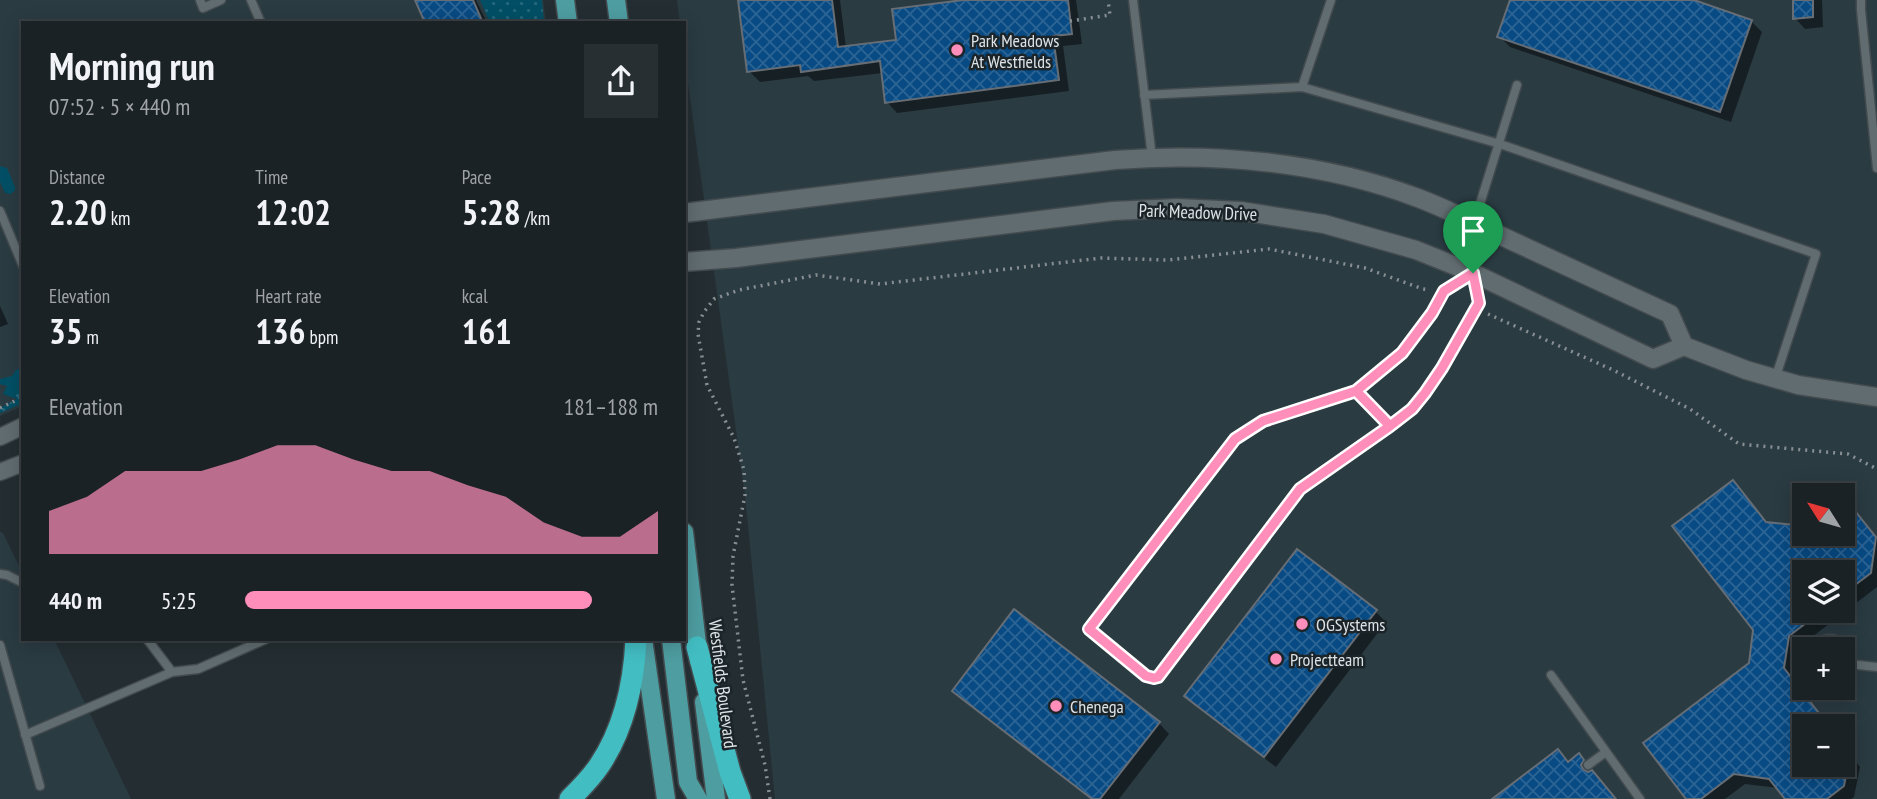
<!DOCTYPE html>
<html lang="en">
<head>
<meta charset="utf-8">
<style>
	:root { --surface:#1b2226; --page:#282f32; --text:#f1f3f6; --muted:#a0a4a7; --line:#393f43; --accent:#ff8ebb }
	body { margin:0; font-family:"PT Sans Narrow",sans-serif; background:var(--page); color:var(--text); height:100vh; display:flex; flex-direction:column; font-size:26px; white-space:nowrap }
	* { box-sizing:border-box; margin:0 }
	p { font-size:23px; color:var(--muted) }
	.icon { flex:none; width:38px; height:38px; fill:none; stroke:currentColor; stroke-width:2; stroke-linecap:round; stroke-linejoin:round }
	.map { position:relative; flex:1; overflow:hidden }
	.drawer { position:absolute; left:21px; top:21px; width:665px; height:620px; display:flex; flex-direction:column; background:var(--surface); border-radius:0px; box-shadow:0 4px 18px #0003,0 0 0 2px var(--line) }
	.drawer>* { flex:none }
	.needle { width:46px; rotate:307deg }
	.fabs { position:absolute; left:1792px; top:483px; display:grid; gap:14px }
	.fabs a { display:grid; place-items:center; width:63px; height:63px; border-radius:0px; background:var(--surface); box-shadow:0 4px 18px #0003,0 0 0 2px var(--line); font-size:35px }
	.pin { position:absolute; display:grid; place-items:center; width:60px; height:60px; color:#fff; margin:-72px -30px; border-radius:50% 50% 50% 0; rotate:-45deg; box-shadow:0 0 7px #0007 }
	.pin .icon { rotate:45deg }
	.round { display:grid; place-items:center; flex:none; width:74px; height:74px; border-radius:0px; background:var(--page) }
	.summary { display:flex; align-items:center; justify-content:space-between; height:119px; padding:0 28px }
	h1 { font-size:38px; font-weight:700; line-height:52px }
	.stats { display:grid; grid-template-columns:repeat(3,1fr); gap:10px; height:119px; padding:7px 28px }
	.stats div { display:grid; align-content:center }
	.stats b { font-size:35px; font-weight:700 }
	.stats small { font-size:19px; font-weight:400 }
	.stats p { font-size:19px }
	.chart { height:196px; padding:14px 28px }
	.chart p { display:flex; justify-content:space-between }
	.chart svg { width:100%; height:126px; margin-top:7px; fill:var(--accent); opacity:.7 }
	ul { padding:0 28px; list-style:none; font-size:23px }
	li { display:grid; grid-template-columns:112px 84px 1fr; align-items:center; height:52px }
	li i { height:18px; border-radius:9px; background:var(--accent) }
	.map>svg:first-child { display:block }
	.built { fill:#2a3b42; fill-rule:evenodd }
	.grass { fill:url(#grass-dots) }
	.garden { fill:#024f65 }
	.shadow { fill:#0007; fill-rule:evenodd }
	.building { fill:url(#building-cross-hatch); stroke:#666d75; stroke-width:2 }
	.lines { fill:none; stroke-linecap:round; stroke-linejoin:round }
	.lane-casing { stroke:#434b4f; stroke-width:11 }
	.street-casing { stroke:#434b4f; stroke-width:19 }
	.secondary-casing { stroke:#434b4f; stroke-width:21 }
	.primary-casing { stroke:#434b4f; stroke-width:21 }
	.highway-casing { stroke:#434b4f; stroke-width:24 }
	.path { stroke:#878f93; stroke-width:3.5; stroke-dasharray:2 5; stroke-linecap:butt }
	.lane { stroke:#606c70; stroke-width:8 }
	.street { stroke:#606c70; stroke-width:16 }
	.secondary { stroke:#606c70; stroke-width:18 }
	.primary { stroke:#4e9da1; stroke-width:18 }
	.highway { stroke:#42bdc2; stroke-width:21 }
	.route-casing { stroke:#fff; stroke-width:14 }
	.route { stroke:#ff8ebb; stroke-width:9 }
	.poi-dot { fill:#ff8ebb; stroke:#1b2428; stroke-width:2.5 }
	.labels { text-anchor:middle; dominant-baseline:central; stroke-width:5; stroke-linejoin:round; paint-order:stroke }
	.poi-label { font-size:18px; fill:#dde3e6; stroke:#1b2428; text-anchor:start }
	.street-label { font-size:18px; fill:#dde3e6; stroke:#1b2428 }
</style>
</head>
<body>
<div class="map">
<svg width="1877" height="799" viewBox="0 0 1877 799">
	<defs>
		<pattern id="grass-dots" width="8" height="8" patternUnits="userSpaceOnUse" patternTransform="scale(1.75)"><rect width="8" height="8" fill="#024f65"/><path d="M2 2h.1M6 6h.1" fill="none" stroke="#26687b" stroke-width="1.8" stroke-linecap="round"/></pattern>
		<pattern id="building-cross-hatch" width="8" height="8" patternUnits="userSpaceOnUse" patternTransform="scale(1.75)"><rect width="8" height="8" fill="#084a83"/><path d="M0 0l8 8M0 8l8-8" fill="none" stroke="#2c6495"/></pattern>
	</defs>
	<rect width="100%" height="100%" fill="#242e32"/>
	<path class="built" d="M0,0H543L546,23H23V406L0,416Z
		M677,0H1877V799H775L745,495L684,55V23H680ZM1804,495H1843V534H1804ZM1804,572H1843V611H1804ZM1804,649H1843V688H1804ZM1804,726H1843V765H1804Z
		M0,532L3,533L23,574V639H54L131,799H0Z"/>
	<path class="grass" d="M480,0H542L544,23H490Z
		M23,383V403L0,413V408L17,399L14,398L16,390Z"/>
	<path class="garden" d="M0,166L7,168L15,187V190L11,194L5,193L0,182Z
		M23,367V383L16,390L14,398L3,394L7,386L0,384V379L12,376L16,370Z"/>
	<path class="shadow" d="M417,0H476L487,23H427Z
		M740,0H840L846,48L898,41L976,0H1076L1082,44L1063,46L1069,91L897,113L887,102L883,73L814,81L808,76L760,82L749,71Z
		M1512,0H1689L1751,21L1762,32L1731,122L1510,47L1499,36Z
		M1794,0H1822L1823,27L1805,29L1795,18Z
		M0,306L8,324L0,327Z
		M1843,498L1877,538V587L1799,647L1794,680L1829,726H1804V765H1843V744L1860,767L1854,797L1851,799H1787L1779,788L1745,784L1725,799H1688L1751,664L1767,524L1799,527L1804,523V534H1843ZM1804,572H1843V611H1804Z
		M1375,611L1386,622L1276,767L1197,707L1187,696Z
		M954,691L1159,723L1169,734L1119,799H1091L965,701Z"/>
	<path class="building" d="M415,0H473L483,23H425Z
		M738,0H832L838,47L896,40L892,9L963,0H1068L1072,34L1053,36L1059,80L885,103L880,61L801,72L800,65L747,72Z
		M1510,0H1694L1752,20L1720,112L1497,37Z
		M1793,0H1813V17L1793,19Z
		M1733,480L1766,522L1804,526V534H1843V496L1876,537L1871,573L1843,594V572H1804V611H1822L1789,636L1784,668L1829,726H1804V765H1848L1844,786L1827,799H1785L1769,779L1734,774L1701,799H1686L1643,743L1749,663L1753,630L1672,526Z
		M1297,549L1377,610L1264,757L1184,696Z
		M1014,609L1160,722L1100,799H1092L952,691Z
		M1558,749L1568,762L1579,753L1584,760L1581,765L1583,769L1588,772L1592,770L1616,799H1492Z"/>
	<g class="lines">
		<g class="lane-casing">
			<path id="lane" d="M200,0L203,8L221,0
				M251,0L261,23
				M1133,0L1152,157
				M1861,0V10L1877,168
				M1302,87L1500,144L1816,254L1775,379
				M1144,95L1302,87L1331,0
				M0,211L23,266
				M1474,223L1517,85
				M1473,273L1479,303L1442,368L1425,393L1412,409L1390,427L1300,490L1158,676L1154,678L1146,676L1089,629L1235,439L1263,421L1356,391L1402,353L1421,330L1444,291Z
				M1356,391L1390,427
				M0,574L7,575L23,583
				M147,639L172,672L198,669L266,639
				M0,645L40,786
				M1811,649C1831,625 1862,649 1843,675
				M1849,664L1877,667
				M1551,675L1640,799
				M25,735L172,672
				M1588,765L1606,752"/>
		</g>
		<g class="street-casing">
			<path id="street" d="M0,437L23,426
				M0,472L23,463"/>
		</g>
		<g class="secondary-casing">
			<path id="secondary" d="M684,213L1115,160C1215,152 1323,162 1418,198C1450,210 1480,226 1510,240C1564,265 1617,290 1670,314L1684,346
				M684,262L736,258L1113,211L1177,208L1241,211L1324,224L1416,250L1473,273L1653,359L1684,346L1746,370L1798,385L1877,397"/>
		</g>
		<g class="primary-casing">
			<path id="primary" d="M565,0L568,23
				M616,0L619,23
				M684,532L699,661
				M643,639L666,799
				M671,639L688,782L698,799
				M704,702L716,799"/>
		</g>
		<g class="highway-casing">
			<path id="highway" d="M697,647L730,772L740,799
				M570,799C580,789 591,778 599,766C624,729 634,682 636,639"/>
		</g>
		<path class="path" d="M1070,21L1110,15L1108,0
			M1488,314L1613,370L1690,409L1739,444L1848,454L1877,469
			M0,408L23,397
			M770,799L765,765L743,680L732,585L733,556L745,495L744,470L734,438L707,385L698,334L699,322L704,312L714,299L739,290L816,275L880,284L1101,258L1167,260L1269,249L1365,268L1423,289L1430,290"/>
		<use href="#lane" class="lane"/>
		<use href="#street" class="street"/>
		<use href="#secondary" class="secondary"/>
		<use href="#primary" class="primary"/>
		<use href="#highway" class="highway"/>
	</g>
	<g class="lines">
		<g class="route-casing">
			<path id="route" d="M1473,273L1444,291L1432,313L1402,353L1356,391L1390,426L1300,489L1158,677L1154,678L1146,676L1089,629L1235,439L1263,421L1356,391L1390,426L1412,409L1425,393L1442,368L1479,303L1473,273"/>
		</g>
		<use href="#route" class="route"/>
	</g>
	<g class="poi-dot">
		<circle cx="957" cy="50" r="7"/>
		<circle cx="1302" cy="624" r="7"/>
		<circle cx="1276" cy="659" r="7"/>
		<circle cx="1056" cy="706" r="7"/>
	</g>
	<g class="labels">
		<g class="poi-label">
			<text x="971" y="40">Park Meadows<tspan x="971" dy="21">At Westfields</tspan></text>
			<text x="1316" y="624">OGSystems</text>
			<text x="1290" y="659">Projectteam</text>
			<text x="1070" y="706">Chenega</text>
		</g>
		<g class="street-label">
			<text transform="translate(1198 212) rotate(2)">Park Meadow Drive</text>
			<text transform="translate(723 684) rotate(83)">Westfields Boulevard</text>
		</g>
	</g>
</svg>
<div class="fabs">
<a><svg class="needle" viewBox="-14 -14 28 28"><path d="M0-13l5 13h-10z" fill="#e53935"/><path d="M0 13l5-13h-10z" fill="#a0a4a7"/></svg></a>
<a><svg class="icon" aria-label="layers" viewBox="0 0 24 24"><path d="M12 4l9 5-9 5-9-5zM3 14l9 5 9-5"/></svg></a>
<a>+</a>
<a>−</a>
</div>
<div class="pin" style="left:1473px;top:273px;background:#1e9e55"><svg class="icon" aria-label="arrive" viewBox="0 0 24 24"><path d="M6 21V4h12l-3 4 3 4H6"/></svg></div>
<section class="drawer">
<div class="summary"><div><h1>Morning run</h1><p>07:52 · 5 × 440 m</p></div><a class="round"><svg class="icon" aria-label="share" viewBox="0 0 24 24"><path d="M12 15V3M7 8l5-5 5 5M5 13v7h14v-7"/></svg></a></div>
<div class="stats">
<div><p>Distance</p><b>2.20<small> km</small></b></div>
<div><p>Time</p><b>12:02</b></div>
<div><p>Pace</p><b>5:28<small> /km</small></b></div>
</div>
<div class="stats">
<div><p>Elevation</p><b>35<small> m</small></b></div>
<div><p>Heart rate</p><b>136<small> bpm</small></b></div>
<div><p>kcal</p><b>161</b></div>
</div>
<div class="chart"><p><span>Elevation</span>181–188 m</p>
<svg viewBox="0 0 160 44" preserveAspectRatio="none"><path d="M0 44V29L10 24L20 15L30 15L40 15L50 11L60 6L70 6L80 11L90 15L100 15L110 20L120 24L130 33L140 38L150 38L160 29V44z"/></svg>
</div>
<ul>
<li><b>440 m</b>5:25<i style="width:84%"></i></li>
</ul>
</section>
</div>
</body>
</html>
